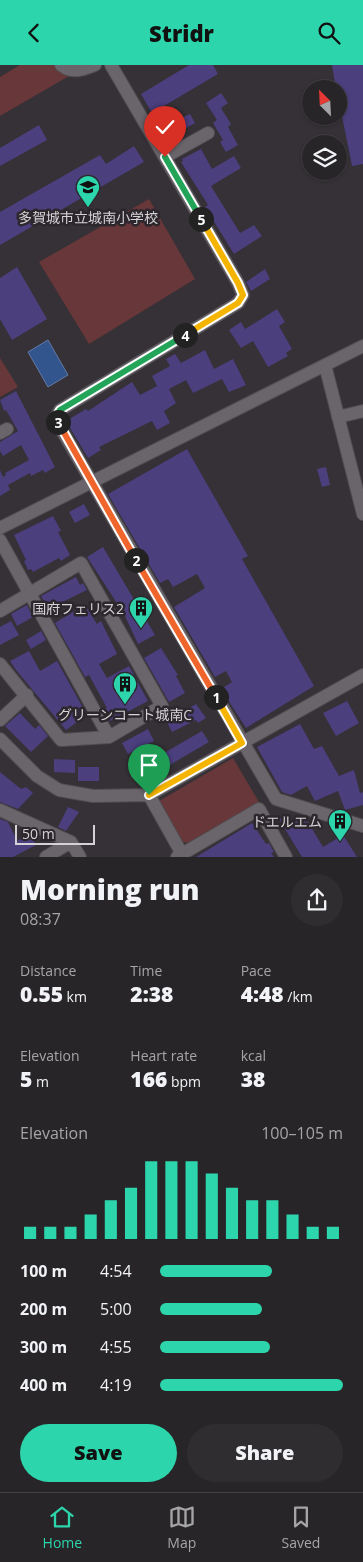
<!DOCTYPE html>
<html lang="en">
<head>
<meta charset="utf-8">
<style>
	:root { --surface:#282528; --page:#302d30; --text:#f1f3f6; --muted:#a5a5a8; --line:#444245; --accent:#2cd5ab }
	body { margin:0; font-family:"Open Sans","Noto Sans JP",sans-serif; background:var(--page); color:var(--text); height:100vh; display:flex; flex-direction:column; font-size:19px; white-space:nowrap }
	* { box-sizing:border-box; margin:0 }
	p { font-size:16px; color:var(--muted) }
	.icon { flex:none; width:28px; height:28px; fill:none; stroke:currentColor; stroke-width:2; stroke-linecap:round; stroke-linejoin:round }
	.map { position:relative; height:792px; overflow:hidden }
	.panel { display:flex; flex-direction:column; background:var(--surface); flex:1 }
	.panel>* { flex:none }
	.needle { width:32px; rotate:336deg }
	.tools { position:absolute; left:302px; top:15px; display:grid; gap:10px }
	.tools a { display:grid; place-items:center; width:45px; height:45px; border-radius:50%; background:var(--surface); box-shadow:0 1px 4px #0004,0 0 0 1px var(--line); font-size:25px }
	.scale { position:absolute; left:15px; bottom:12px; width:80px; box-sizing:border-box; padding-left:5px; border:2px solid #d5d2d6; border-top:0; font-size:14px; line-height:18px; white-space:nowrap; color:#d5d2d6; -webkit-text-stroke:4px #2b272c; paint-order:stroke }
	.pin { position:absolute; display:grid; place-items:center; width:42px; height:42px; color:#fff; margin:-51px -21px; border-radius:50% 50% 50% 0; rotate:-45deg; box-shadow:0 0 5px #0007 }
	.pin .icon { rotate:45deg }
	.km { position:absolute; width:25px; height:25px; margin:-12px; border-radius:50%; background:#222; color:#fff; font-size:14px; line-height:25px; text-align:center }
	.round { display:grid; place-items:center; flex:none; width:52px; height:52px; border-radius:26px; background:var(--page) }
	.summary { display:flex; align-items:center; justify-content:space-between; height:85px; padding:0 20px }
	h1 { font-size:28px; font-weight:800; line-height:38px }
	.stats { display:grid; grid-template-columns:repeat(3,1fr); gap:8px; height:85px; padding:5px 20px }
	.stats div { display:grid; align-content:center }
	.stats b { font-size:21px; font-weight:800 }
	.stats small { font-size:14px; font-weight:400 }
	.stats p { font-size:14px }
	.chart { height:140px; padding:10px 20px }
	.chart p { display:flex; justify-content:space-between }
	.chart svg { width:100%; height:90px; margin-top:5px; stroke:var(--accent); stroke-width:6 }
	.cta { display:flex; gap:10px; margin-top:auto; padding:10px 20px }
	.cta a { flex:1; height:58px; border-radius:30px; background:var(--accent); color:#111; font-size:20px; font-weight:800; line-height:58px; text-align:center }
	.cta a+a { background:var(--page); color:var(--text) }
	ul { padding:0 20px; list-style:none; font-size:16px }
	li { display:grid; grid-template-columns:80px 60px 1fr; align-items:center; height:38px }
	li i { height:12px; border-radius:6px; background:var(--accent) }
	header { display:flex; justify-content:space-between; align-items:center; height:65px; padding:0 20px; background:var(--accent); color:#111; font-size:22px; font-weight:800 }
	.tab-bar { display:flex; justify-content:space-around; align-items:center; height:70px; border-top:1px solid var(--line); background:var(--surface); font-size:14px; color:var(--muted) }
	.tab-bar a { display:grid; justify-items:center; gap:2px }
	.tab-bar .current { color:var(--accent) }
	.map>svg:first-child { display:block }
	.green { fill:#673739 }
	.water { fill:#33558e; stroke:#647aa4 }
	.building { fill:#4b3f7e }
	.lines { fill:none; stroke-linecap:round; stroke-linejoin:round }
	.minor-casing { stroke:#514d51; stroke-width:14 }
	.minor { stroke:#6a656b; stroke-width:12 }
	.split-1-casing { stroke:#fff; stroke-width:10 }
	.split-2-casing { stroke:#fff; stroke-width:10 }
	.split-3-casing { stroke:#fff; stroke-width:10 }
	.split-4-casing { stroke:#fff; stroke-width:10 }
	.split-5-casing { stroke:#fff; stroke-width:10 }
	.split-6-casing { stroke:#fff; stroke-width:10 }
	.split-1 { stroke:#f5b400; stroke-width:6 }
	.split-2 { stroke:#f0652b; stroke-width:6 }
	.split-3 { stroke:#f0652b; stroke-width:6 }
	.split-4 { stroke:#22a559; stroke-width:6 }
	.split-5 { stroke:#f5b400; stroke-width:6 }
	.split-6 { stroke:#22a559; stroke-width:6 }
	.labels { text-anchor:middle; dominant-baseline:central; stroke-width:5; stroke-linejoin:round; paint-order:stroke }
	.poi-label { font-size:14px; fill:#d5d2d6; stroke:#2b272c }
</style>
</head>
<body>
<header><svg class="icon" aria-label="back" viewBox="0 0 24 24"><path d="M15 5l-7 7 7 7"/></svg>Stridr<svg class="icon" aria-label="search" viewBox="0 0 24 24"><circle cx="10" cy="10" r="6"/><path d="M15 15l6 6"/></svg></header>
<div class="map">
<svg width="363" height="792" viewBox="0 0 363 792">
	<rect width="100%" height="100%" fill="#353136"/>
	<path class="green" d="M20,0H88L0,51V12Z
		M149,134L195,214L89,279L39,197Z
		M0,293L18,322L0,332Z
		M233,693L259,737L188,778L183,777L159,736Z"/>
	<path class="water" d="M48,275L68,310L48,322L28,287Z"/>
	<path class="building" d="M189,0H213L218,9L152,48L141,29Z
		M332,0H363V99L352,101L339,36V24H336Z
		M221,28L228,38L221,43L231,59L228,62L238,80L226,87L220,77L223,75L213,58L217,55L206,38Z
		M190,49L195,58L168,73L162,62Z
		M39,60L47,75L0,101V83Z
		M134,81L144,97L0,180V147L100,90L106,99Z
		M201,84L212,104L234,91L241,103L211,121L240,168L254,160L262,171L234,189L205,142L208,140L181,97L183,96L182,94Z
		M17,202L47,254L12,275L0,254V213Z
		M265,204L270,214L251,226L246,217Z
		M277,244L285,257L279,261L292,284L286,288L288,291L268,302L253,276L241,283L229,265L241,257L245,264Z
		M205,285L214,304L233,294L246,320L229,327L222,314L193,328L186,315L169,324L176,338L164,346L170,358L157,365L152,356L99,382L101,385L88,393L66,356L86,344L88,346L132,317L140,330L157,321L152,311L170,301L166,294L175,289L181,298Z
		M16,326L55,402L45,408L43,405L31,411L30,408L8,420L10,425L0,431V405L3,412L6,410L5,408L29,395L21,380L3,391L0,386V377L18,366L6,345L4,346L0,335Z
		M187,384L248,491L242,494L314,621L246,663L221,624L232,617L226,606L215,612L174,542L205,523L197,509L173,522L168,514L160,518L108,429Z
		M326,402L330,420L322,422L317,404Z
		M84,439L90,450L75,458L69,447Z
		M53,451L61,466L58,467L70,490L61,496L59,493L33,507L31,504L28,505L24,496L26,495L14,470Z
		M103,482L155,570L138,579L124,549L87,492Z
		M76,512L80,520L83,518L87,525L48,544L41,531Z
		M85,539L97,559L101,556L117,589L99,599L107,613L129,601L148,636L110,656L103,645L107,643L89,610L85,612L55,558Z
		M27,540L33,552L17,561L11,549Z
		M11,556L19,570L0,580V562Z
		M41,566L46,575L31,584L26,575Z
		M161,583L178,610L176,611L185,628L169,637L144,593Z
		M29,586L40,606L57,596L87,650L66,665L16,605L10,596Z
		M347,636L359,658L336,671L323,648Z
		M196,639L206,653L198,658L196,655L172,667L167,657Z
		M20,648L35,664L39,660L48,671L31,687L5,661Z
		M300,659L314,684L322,681L339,711L354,705L360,728L363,727V740L345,745L338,726L315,736L307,721L291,730L282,727L257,682Z
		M148,664L154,676L128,689L122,678Z
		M202,666L209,677L144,715L138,703Z
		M54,694L75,695V708L54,707Z
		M78,702H99V716H78Z
		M0,707L21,724L26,722L33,728L18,744L0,737Z
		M68,742L79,747L66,766L58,762Z
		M286,750L291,757L298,755L308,757L323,782L343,770L357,792H302L279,754Z
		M0,754L8,757L17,776L30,769L36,780L13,792H0Z
		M252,758L266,779L269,778L274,787L271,788L274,792H196Z"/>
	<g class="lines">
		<g class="minor-casing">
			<path id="minor" d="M61,0C72,9 82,5 95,0
				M111,0L238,218L243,230L238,238L60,345L56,352L57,357L276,734L363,761
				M165,92L208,68
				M325,300L363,449
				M338,352L363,346
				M0,368L7,364
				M0,463L363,281
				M0,475L109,672
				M0,546L81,498L162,641L109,672L61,675L0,599
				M0,655L27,630
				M0,674L37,711L59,725L93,731L149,730L363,610
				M149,730L182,789
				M0,745L71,777L80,792
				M46,792L71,777
				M177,792L259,744L286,792"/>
		</g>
		<use href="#minor" class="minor"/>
	</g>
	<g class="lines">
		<g class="split-1-casing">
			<path id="split-1" d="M149,730L242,678L216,632"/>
		</g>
		<g class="split-2-casing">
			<path id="split-2" d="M136,495L216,632"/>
		</g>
		<g class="split-3-casing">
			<path id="split-3" d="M58,357L136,495"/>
		</g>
		<g class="split-4-casing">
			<path id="split-4" d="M58,357L56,352L60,345L185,270"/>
		</g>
		<g class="split-5-casing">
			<path id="split-5" d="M185,270L238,238L243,230L238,218L201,154"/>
		</g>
		<g class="split-6-casing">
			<path id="split-6" d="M165,92L201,154"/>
		</g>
		<use href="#split-1" class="split-1"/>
		<use href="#split-2" class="split-2"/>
		<use href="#split-3" class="split-3"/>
		<use href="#split-4" class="split-4"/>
		<use href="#split-5" class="split-5"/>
		<use href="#split-6" class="split-6"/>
	</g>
	<defs>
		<g id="school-pin" transform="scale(1.25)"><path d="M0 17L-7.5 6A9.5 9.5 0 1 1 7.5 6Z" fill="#2cd5ab" stroke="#2b272c"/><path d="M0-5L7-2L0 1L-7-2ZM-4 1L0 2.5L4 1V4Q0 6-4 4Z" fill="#111"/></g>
		<g id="building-pin" transform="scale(1.25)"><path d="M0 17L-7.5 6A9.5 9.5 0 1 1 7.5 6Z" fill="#2cd5ab" stroke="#2b272c"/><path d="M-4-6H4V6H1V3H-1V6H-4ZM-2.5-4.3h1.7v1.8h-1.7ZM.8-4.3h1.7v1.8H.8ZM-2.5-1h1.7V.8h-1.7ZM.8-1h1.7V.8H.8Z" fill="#111"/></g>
	</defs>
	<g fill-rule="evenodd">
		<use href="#school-pin" x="88" y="122"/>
		<use href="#building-pin" x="141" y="543"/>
		<use href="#building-pin" x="125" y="619"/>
		<use href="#building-pin" x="340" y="756"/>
	</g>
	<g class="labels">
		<g class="poi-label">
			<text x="88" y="152">多賀城市立城南小学校</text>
			<text x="124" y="543" text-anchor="end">国府フェリス2</text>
			<text x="125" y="649">グリーンコート城南C</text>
			<text x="322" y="756" text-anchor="end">ドエルエム</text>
		</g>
	</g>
</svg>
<div class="tools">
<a><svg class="needle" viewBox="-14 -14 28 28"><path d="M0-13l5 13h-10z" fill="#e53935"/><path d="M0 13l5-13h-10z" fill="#a5a5a8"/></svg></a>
<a><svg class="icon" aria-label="layers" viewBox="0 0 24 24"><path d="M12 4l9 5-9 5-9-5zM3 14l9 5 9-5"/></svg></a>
</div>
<div class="scale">50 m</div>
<div class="pin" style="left:149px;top:730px;background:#1e9e55"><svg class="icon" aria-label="arrive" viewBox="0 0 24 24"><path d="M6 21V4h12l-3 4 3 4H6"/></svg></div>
<div class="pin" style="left:165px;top:92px;background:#d93025"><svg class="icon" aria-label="check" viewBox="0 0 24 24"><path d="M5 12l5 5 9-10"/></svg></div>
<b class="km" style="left:216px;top:632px">1</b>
<b class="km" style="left:136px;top:495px">2</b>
<b class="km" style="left:58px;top:357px">3</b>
<b class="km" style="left:185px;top:270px">4</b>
<b class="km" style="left:201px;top:154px">5</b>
</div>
<section class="panel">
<div class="summary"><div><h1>Morning run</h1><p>08:37</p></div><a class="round"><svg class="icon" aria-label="share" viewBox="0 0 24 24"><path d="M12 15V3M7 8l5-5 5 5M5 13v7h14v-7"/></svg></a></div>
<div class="stats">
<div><p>Distance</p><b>0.55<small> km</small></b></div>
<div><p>Time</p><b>2:38</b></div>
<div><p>Pace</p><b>4:48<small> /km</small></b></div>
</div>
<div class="stats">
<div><p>Elevation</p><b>5<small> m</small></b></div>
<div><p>Heart rate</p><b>166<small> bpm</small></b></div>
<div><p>kcal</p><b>38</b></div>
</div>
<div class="chart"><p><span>Elevation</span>100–105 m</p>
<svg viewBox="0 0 160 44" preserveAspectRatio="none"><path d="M5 44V38M15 44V38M25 44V38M35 44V32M45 44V25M55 44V19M65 44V6M75 44V6M85 44V6M95 44V12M105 44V19M115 44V25M125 44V25M135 44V32M145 44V38M155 44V38"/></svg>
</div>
<ul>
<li><b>100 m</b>4:54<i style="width:61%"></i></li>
<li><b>200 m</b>5:00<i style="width:56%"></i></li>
<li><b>300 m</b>4:55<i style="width:60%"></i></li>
<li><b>400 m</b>4:19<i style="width:100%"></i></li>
</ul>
<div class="cta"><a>Save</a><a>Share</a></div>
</section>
<nav class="tab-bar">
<a class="current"><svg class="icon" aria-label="home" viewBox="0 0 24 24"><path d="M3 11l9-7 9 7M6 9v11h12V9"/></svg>Home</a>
<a><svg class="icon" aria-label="map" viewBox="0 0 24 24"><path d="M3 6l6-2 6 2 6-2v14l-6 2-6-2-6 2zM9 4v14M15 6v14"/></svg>Map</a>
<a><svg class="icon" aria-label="saved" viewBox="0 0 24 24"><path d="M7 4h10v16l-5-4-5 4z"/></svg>Saved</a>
</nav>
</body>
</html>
